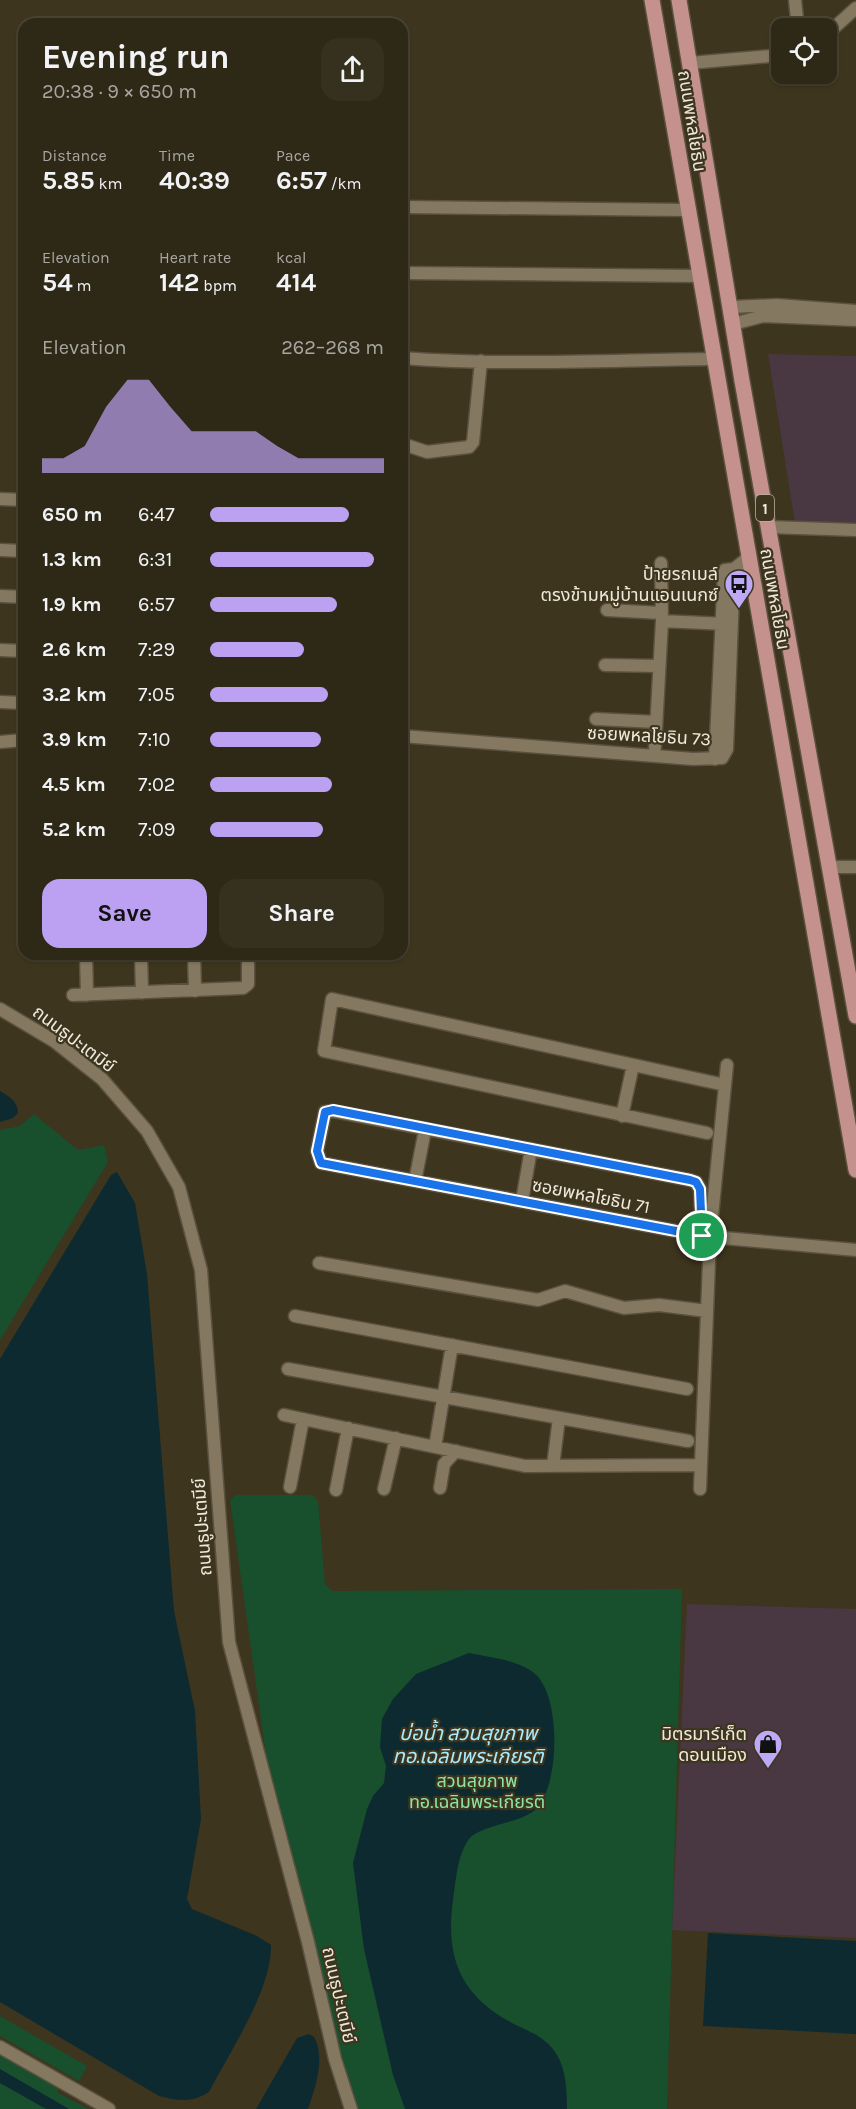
<!DOCTYPE html>
<html lang="en">
<head>
<meta charset="utf-8">
<style>
	:root { --surface:#2e2816; --page:#36301f; --text:#f1f3f6; --muted:#a7a6a1; --line:#494435; --accent:#bca0f2 }
	body { margin:0; font-family:Karla,"Noto Sans Thai",sans-serif; background:var(--page); color:var(--text); height:100vh; display:flex; flex-direction:column; font-size:22px; white-space:nowrap }
	* { box-sizing:border-box; margin:0 }
	p { font-size:20px; color:var(--muted) }
	.icon { flex:none; width:33px; height:33px; fill:none; stroke:currentColor; stroke-width:2; stroke-linecap:round; stroke-linejoin:round }
	.map { position:relative; flex:1; overflow:hidden }
	.side { position:absolute; left:18px; top:18px; width:390px; height:942px; display:flex; flex-direction:column; background:var(--surface); border-radius:18px; box-shadow:0 2px 4px #0004,0 0 0 2px var(--line) }
	.side>* { flex:none }
	.controls { position:absolute; left:771px; top:18px; display:grid; gap:12px }
	.controls a { display:grid; place-items:center; width:66px; height:66px; border-radius:12px; background:var(--surface); box-shadow:0 2px 4px #0004,0 0 0 2px var(--line); font-size:30px }
	.pin { position:absolute; display:grid; place-items:center; width:51px; height:51px; color:#fff; margin:-26px; border:3px solid #fff; border-radius:50%; box-shadow:0 2px 6px #0007 }
	.round { display:grid; place-items:center; flex:none; width:63px; height:63px; border-radius:18px; background:var(--page) }
	.summary { display:flex; align-items:center; justify-content:space-between; height:102px; padding:0 24px }
	h1 { font-size:33px; font-weight:700; line-height:45px }
	.figures { display:grid; grid-template-columns:repeat(3,1fr); gap:9px; height:102px; padding:6px 24px }
	.figures div { display:grid; align-content:center }
	.figures b { font-size:26px; font-weight:700 }
	.figures small { font-size:16px; font-weight:400 }
	.figures p { font-size:16px }
	.chart { height:168px; padding:12px 24px }
	.chart p { display:flex; justify-content:space-between }
	.chart svg { width:100%; height:108px; margin-top:6px; fill:var(--accent); opacity:.7 }
	.cta { display:flex; gap:12px; margin-top:auto; padding:12px 24px }
	.cta a { flex:1; height:69px; border-radius:18px; background:var(--accent); color:#111; font-size:24px; font-weight:700; line-height:69px; text-align:center }
	.cta a+a { background:var(--page); color:var(--text) }
	ul { padding:0 24px; list-style:none; font-size:20px }
	li { display:grid; grid-template-columns:96px 72px 1fr; align-items:center; height:45px }
	li i { height:15px; border-radius:8px; background:var(--accent) }
	.map>svg:first-child { display:block }
	.commercial { fill:#493742 }
	.green { fill:#184f2d }
	.water { fill:#0d2a31 }
	.lines { fill:none; stroke-linecap:round; stroke-linejoin:round }
	.minor-casing { stroke:#5a513e; stroke-width:15 }
	.major-casing { stroke:#5a513e; stroke-width:18 }
	.minor { stroke:#847960; stroke-width:12 }
	.major { stroke:#c4918c; stroke-width:15 }
	.route-casing { stroke:#fff; stroke-width:12 }
	.route { stroke:#1a73e8; stroke-width:8 }
	.labels { text-anchor:middle; dominant-baseline:central; stroke-width:4.5; stroke-linejoin:round; paint-order:stroke }
	.shield { fill:#3e351e; stroke:#bab3a3; stroke-width:1.5 }
	.shield-label { font-size:16px; font-weight:bold; fill:#efe9dc }
	.street-label { font-size:18px; fill:#efe9dc; stroke:#3e351e }
	.poi-label { font-size:18px; fill:#efe9dc; stroke:#3e351e; text-anchor:end }
	.park-label { font-size:18px; fill:#8ce4a6; stroke:#3e351e }
	.water-label { font-size:20px; font-style:italic; fill:#a7ebff; stroke:#3e351e }
</style>
</head>
<body>
<div class="map">
<svg width="856" height="2109" viewBox="0 0 856 2109">
	<rect width="100%" height="100%" fill="#3e351e"/>
	<path class="commercial" d="M768,354L856,356V526L795,523Z
		M687,1604L856,1609V1938L672,1930Z"/>
	<path class="green" d="M34,1114L78,1150L104,1145L108,1162L0,1340V1130L20,1126Z
		M236,1495H313L318,1501L325,1584L332,1591L682,1589L667,2109H351L269,1776L230,1500Z
		M0,2016L87,2066L79,2081L0,2036Z
		M0,2049L61,2084L57,2092L88,2109H0Z"/>
	<path class="water" d="M0,1091C9,1096 18,1102 18,1113L13,1118L0,1122Z
		M117,1172L135,1203L147,1274L174,1611L195,1711L201,1819L187,1899L192,1909L257,1936L271,1945C272,1990 230,2051 209,2092C192,2103 178,2101 159,2096L0,2002V1359L111,1175Z
		M469,1653C489,1657 518,1660 534,1673C562,1695 560,1788 535,1810C518,1824 480,1825 469,1839C457,1856 456,1880 453,1900C445,1959 461,1996 514,2024C530,2032 545,2037 555,2052C566,2067 567,2091 567,2109H405L393,2075L364,1949L353,1863L367,1809L373,1796L384,1783L386,1766L380,1747L382,1719L393,1699L416,1674Z
		M708,1933L856,1941V2034L703,2026Z
		M309,2034L314,2037C326,2058 315,2088 308,2109H256L297,2038Z
		M0,2069L69,2109H46L0,2083Z"/>
	<g class="lines">
		<g class="minor-casing">
			<path id="minor" d="M795,0L798,28
				M826,35L856,8
				M690,63L782,55
				M402,207L687,210
				M402,273L699,276
				M731,307L777,305L856,311
				M733,324L763,316L856,320
				M402,358C505,366 609,360 712,359
				M409,446L427,452L469,447L473,442L481,361
				M0,499L24,500
				M769,527L856,530
				M0,550L24,551
				M0,596L24,597
				M607,610L661,613
				M662,621L726,624
				M0,650L24,651
				M605,665L659,666
				M0,702L24,703
				M596,719L656,722
				M402,736L693,759L722,758L727,749L734,569L748,558
				M0,742L24,740
				M655,747L662,621L661,563
				M715,759L724,573L725,570L734,569
				M830,867H856
				M86,954L87,995
				M141,954L142,993
				M194,954L195,991
				M73,995L243,988L248,984V954
				M0,1009L54,1041L102,1079L147,1131L179,1187L201,1270L229,1642L308,1942L335,2059L351,2109
				M622,1116L633,1065
				M707,1133L324,1051L332,999L725,1085
				M415,1181L425,1130
				M522,1201L531,1149
				M702,1236L700,1189L696,1182L690,1180L333,1111L325,1112L317,1151L321,1163L702,1236L856,1250
				M319,1263L538,1300L565,1291L624,1308L659,1305L707,1311
				M295,1316L687,1389
				M288,1369L688,1441
				M284,1415L525,1466L701,1465
				M435,1447L452,1345
				M553,1466L559,1418
				M290,1487L303,1419
				M440,1488L444,1464L456,1451
				M384,1489L396,1438
				M700,1489L710,1237L727,1065
				M336,1490L348,1428
				M0,2047L109,2109"/>
		</g>
		<g class="major-casing">
			<path id="major" d="M652,0L856,1170
				M679,0L742,381L856,1016"/>
		</g>
		<use href="#minor" class="minor"/>
		<use href="#major" class="major"/>
	</g>
	<g class="lines">
		<g class="route-casing">
			<path id="route" d="M333,1110L690,1180L696,1182L700,1189L702,1236L321,1163L317,1151L325,1112Z"/>
		</g>
		<use href="#route" class="route"/>
	</g>
	<defs>
		<g id="bus-pin" transform="scale(1.5)"><path d="M0 17L-7.5 6A9.5 9.5 0 1 1 7.5 6Z" fill="#bda9f5" stroke="#3e351e"/><path d="M-5-6H5V4H4V6H2V4H-2V6H-4V4H-5ZM-3.5-4V0h7V-4ZM-3.5 1.2v1.5H-2V1.2ZM2 1.2v1.5H3.5V1.2Z" fill="#111"/></g>
		<g id="shop-pin" transform="scale(1.5)"><path d="M0 17L-7.5 6A9.5 9.5 0 1 1 7.5 6Z" fill="#bda9f5" stroke="#3e351e"/><path d="M-5-2.5h2.3a2.7 3.5 0 0 1 5.4 0H5L5.5 6h-11ZM-1.5-2.5h3a1.5 2.3 0 0 0-3 0Z" fill="#111"/></g>
	</defs>
	<g fill-rule="evenodd">
		<use href="#bus-pin" x="739" y="584"/>
		<use href="#shop-pin" x="768" y="1744"/>
	</g>
	<g class="labels">
		<rect class="shield" x="756" y="495" width="18" height="26" rx="4.5"/>
		<g class="shield-label">
			<text x="765" y="508">1</text>
		</g>
		<g class="street-label">
			<text transform="translate(692 121) rotate(81)">ถนนพหลโยธิน</text>
			<text transform="translate(775 599) rotate(80)">ถนนพหลโยธิน</text>
			<text transform="translate(649 736) rotate(3)">ซอยพหลโยธิน 73</text>
			<text transform="translate(74 1039) rotate(37)">ถนนธูปะเตมีย์</text>
			<text transform="translate(591 1196) rotate(11)">ซอยพหลโยธิน 71</text>
			<text transform="translate(202 1527) rotate(-94)">ถนนธูปะเตมีย์</text>
			<text transform="translate(339 1995) rotate(77)">ถนนธูปะเตมีย์</text>
		</g>
		<g class="poi-label">
			<text x="718" y="574">ป้ายรถเมล์<tspan x="718" dy="21">ตรงข้ามหมู่บ้านแอนเนกซ์</tspan></text>
			<text x="747" y="1734">มิตรมาร์เก็ต<tspan x="747" dy="21">ดอนเมือง</tspan></text>
		</g>
		<g class="park-label">
			<text x="477" y="1781">สวนสุขภาพ<tspan x="477" dy="21">ทอ.เฉลิมพระเกียรติ</tspan></text>
		</g>
		<g class="water-label">
			<text x="468" y="1733">บ่อน้ำ สวนสุขภาพ<tspan x="468" dy="23">ทอ.เฉลิมพระเกียรติ</tspan></text>
		</g>
	</g>
</svg>
<div class="controls">
<a><svg class="icon" aria-label="locate" viewBox="0 0 24 24"><circle cx="12" cy="12" r="6"/><path d="M12 2v4M12 18v4M2 12h4M18 12h4"/></svg></a>
</div>
<div class="pin" style="left:702px;top:1236px;background:#1e9e55"><svg class="icon" aria-label="arrive" viewBox="0 0 24 24"><path d="M6 21V4h12l-3 4 3 4H6"/></svg></div>
<section class="side">
<div class="summary"><div><h1>Evening run</h1><p>20:38 · 9 × 650 m</p></div><a class="round"><svg class="icon" aria-label="share" viewBox="0 0 24 24"><path d="M12 15V3M7 8l5-5 5 5M5 13v7h14v-7"/></svg></a></div>
<div class="figures">
<div><p>Distance</p><b>5.85<small> km</small></b></div>
<div><p>Time</p><b>40:39</b></div>
<div><p>Pace</p><b>6:57<small> /km</small></b></div>
</div>
<div class="figures">
<div><p>Elevation</p><b>54<small> m</small></b></div>
<div><p>Heart rate</p><b>142<small> bpm</small></b></div>
<div><p>kcal</p><b>414</b></div>
</div>
<div class="chart"><p><span>Elevation</span>262–268 m</p>
<svg viewBox="0 0 160 44" preserveAspectRatio="none"><path d="M0 44V38L10 38L20 33L30 17L40 6L50 6L60 17L70 27L80 27L90 27L100 27L110 33L120 38L130 38L140 38L150 38L160 38V44z"/></svg>
</div>
<ul>
<li><b>650 m</b>6:47<i style="width:80%"></i></li>
<li><b>1.3 km</b>6:31<i style="width:94%"></i></li>
<li><b>1.9 km</b>6:57<i style="width:73%"></i></li>
<li><b>2.6 km</b>7:29<i style="width:54%"></i></li>
<li><b>3.2 km</b>7:05<i style="width:68%"></i></li>
<li><b>3.9 km</b>7:10<i style="width:64%"></i></li>
<li><b>4.5 km</b>7:02<i style="width:70%"></i></li>
<li><b>5.2 km</b>7:09<i style="width:65%"></i></li>
</ul>
<div class="cta"><a>Save</a><a>Share</a></div>
</section>
</div>
</body>
</html>
